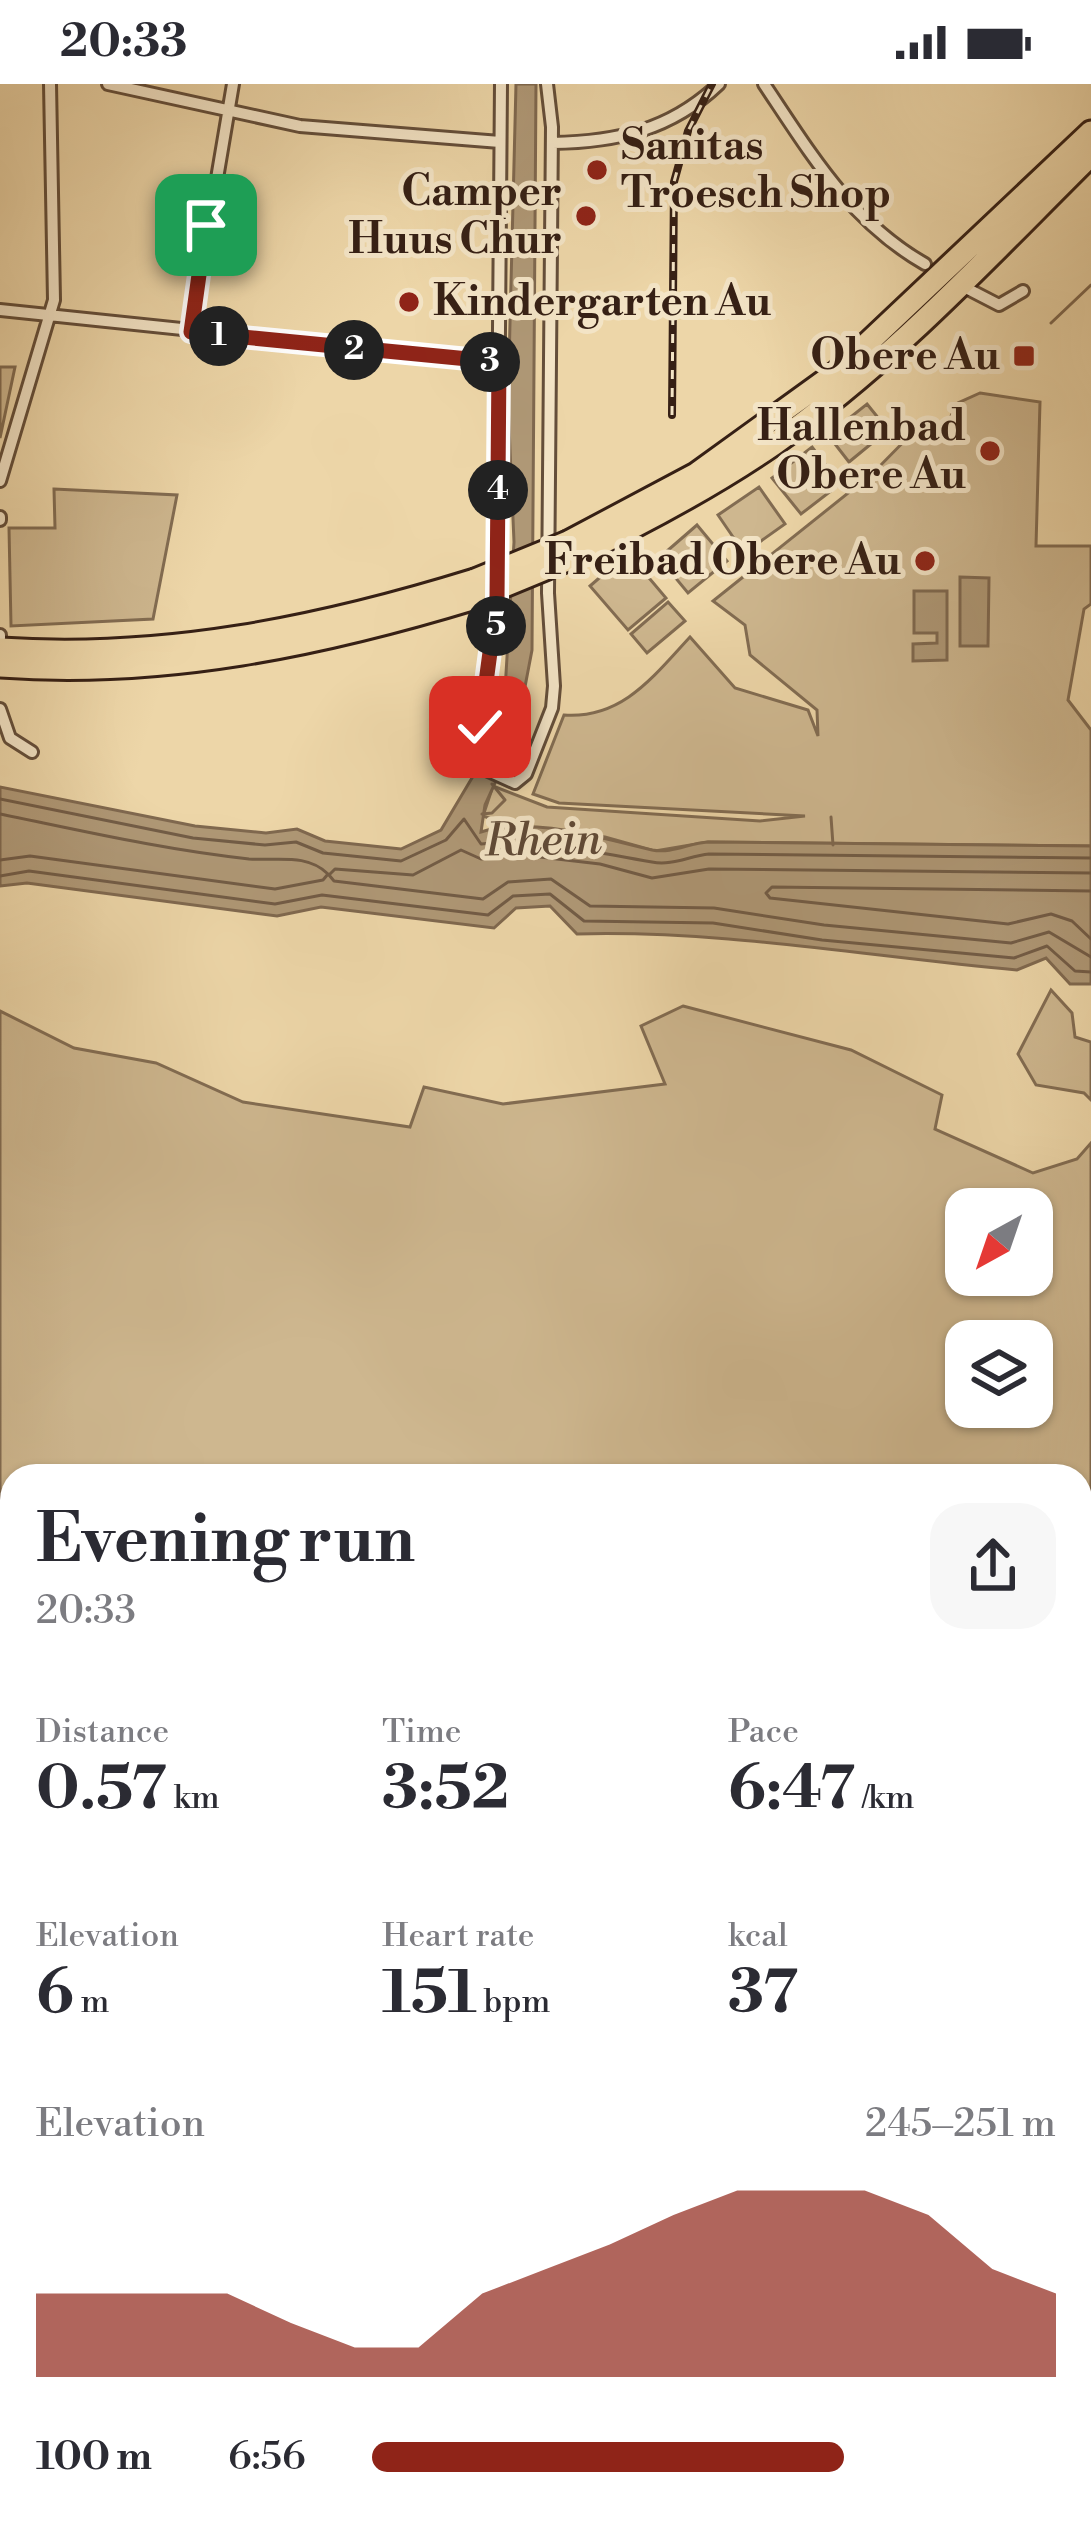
<!DOCTYPE html>
<html lang="en">
<head>
<meta charset="utf-8">
<style>
	:root { --surface:#fff; --page:#f7f7f7; --text:#2b2b33; --muted:#7c7c81; --accent:#8f2418 }
	body { margin:0; font-family:"Libre Bodoni",serif; background:var(--page); color:var(--text); height:100vh; display:flex; flex-direction:column; font-size:45px; white-space:nowrap }
	* { box-sizing:border-box; margin:0 }
	p { font-size:39px; color:var(--muted) }
	.icon { flex:none; width:66px; height:66px; fill:none; stroke:currentColor; stroke-width:2; stroke-linecap:round; stroke-linejoin:round }
	.map { position:relative; flex:1; overflow:hidden }
	.details { position:absolute; left:0px; top:1380px; width:1092px; height:1065px; display:flex; flex-direction:column; background:var(--surface); border-radius:36px 36px 0 0; box-shadow:0 3px 9px #0004 }
	.details>* { flex:none }
	.needle { width:78px; rotate:220deg }
	.fabs { position:absolute; left:945px; top:1104px; display:grid; gap:24px }
	.fabs a { display:grid; place-items:center; width:108px; height:108px; border-radius:24px; background:var(--surface); box-shadow:0 3px 9px #0004; font-size:60px }
	.pin { position:absolute; display:grid; place-items:center; width:102px; height:102px; color:#fff; margin:-51px; border-radius:24px; box-shadow:0 6px 18px #0006 }
	.km { position:absolute; width:60px; height:60px; margin:-30px; border-radius:50%; background:#222; color:#fff; font-size:33px; line-height:60px; text-align:center }
	.round { display:grid; place-items:center; flex:none; width:126px; height:126px; border-radius:36px; background:var(--page) }
	.head { display:flex; align-items:center; justify-content:space-between; height:204px; padding:0 36px }
	h1 { font-size:66px; font-weight:700; line-height:90px }
	.figures { display:grid; grid-template-columns:repeat(3,1fr); gap:18px; height:204px; padding:12px 36px }
	.figures div { display:grid; align-content:center }
	.figures b { font-size:60px; font-weight:700 }
	.figures small { font-size:33px; font-weight:400 }
	.figures p { font-size:33px }
	.chart { height:336px; padding:24px 36px }
	.chart p { display:flex; justify-content:space-between }
	.chart svg { width:100%; height:216px; margin-top:12px; fill:var(--accent); opacity:.7 }
	ul { padding:0 36px; list-style:none; font-size:39px }
	li { display:grid; grid-template-columns:192px 144px 1fr; align-items:center; height:90px }
	li i { height:30px; border-radius:15px; background:var(--accent) }
	.status { display:flex; justify-content:space-between; align-items:center; height:84px; padding:0 60px; background:var(--surface); direction:ltr }
	.status svg { height:33px; fill:currentColor }
	.map>svg:first-child { display:block }
	.green { fill:#ceb78f; stroke:#826c52; stroke-width:3; fill-rule:evenodd }
	.water { fill:#af9876; stroke:#7f684f; stroke-width:3 }
	.lines { fill:none; stroke-linecap:round; stroke-linejoin:round }
	.shore { stroke:#725c46; stroke-width:3 }
	.stream { stroke:#7f684f; stroke-width:3 }
	.minor-casing { stroke:#644e3a; stroke-width:16 }
	.motorway-casing { stroke:#362015; stroke-width:27 }
	.minor { stroke:#f3e4c6; stroke-width:10 }
	.motorway { stroke:#edd6a8; stroke-width:21 }
	.rail-casing { stroke:#362015; stroke-width:8 }
	.rail { stroke:#f3e4c6; stroke-width:3; stroke-dasharray:9; stroke-linecap:butt }
	.motorway-bridge-casing { stroke:#362015; stroke-width:27; stroke-linecap:butt }
	.motorway-bridge { stroke:#edd6a8; stroke-width:21 }
	.route-casing { stroke:#fff; stroke-width:24 }
	.route { stroke:#8f2418; stroke-width:15 }
	.poi-dot { fill:#8f2418; stroke:#f3e4c6; stroke-width:4.5 }
	.labels { text-anchor:middle; dominant-baseline:central; stroke-width:10; stroke-linejoin:round; paint-order:stroke }
	.poi-label { font-size:42px; font-weight:bold; fill:#362015; stroke:#f3e4c6; text-anchor:end }
	.water-label { font-size:45px; font-style:italic; fill:#604a37; stroke:#f3e4c6 }
</style>
</head>
<body>
<div class="status"><b>20:33</b><svg viewBox="0 0 49 12"><path d="M0 12V9h3v3zM5 12V6h3v6zM10 12V3h3v9zM15 12V0h3v12zM26 1h20v11H26zM47 4h2v5h-2z"/></svg></div>
<div class="map">
<svg width="1091" height="2443" viewBox="0 0 1091 2443">
	<rect width="100%" height="100%" fill="#edd6a8"/>
	<filter id="stains"><feTurbulence type="fractalNoise" baseFrequency=".00167" numOctaves="4"/><feColorMatrix values="0 0 0 0 .2 0 0 0 0 .09 0 0 0 0 .02 0 0 0 .5 -.17"/></filter>
	<radialGradient id="worn" r=".72"><stop offset=".6" stop-color="#630" stop-opacity="0"/><stop offset="1" stop-color="#630" stop-opacity=".3"/></radialGradient>
	<path class="green" d="M0,283H15L0,354Z
		M980,309L1040,318L1036,462H1091V520L1084,525L1068,616L1091,646V762L708,758L655,767L605,753L515,743L483,732L493,702L547,723L760,737L805,732L559,719L533,710L564,631C622,635 653,593 690,553L735,604L808,626L818,652L817,626L750,571L745,541L713,517L872,390L927,334L945,343L958,319Z
		M867,320L888,346L849,378L828,351Z
		M812,363L840,400L801,430L772,394Z
		M759,403L785,440L744,469L718,431Z
		M54,405L177,411L153,535L11,542L9,444H55Z
		M697,441L727,477L688,509L659,474Z
		M628,469L666,514L628,546L590,502Z
		M668,518L685,537L647,569L631,550Z
		M1051,906L1072,929L1075,953L1091,958V1016L1084,1009L1036,1001L1018,970Z
		M683,922L851,966L942,1011L935,1045L1033,1089L1077,1075L1091,1059V2443H0V927L74,964L156,979L243,1018L410,1043L424,1003L503,1020L665,1000L641,942ZM966,1125H1032V1191H966ZM966,1257H1032V1323H966ZM12,1392H1080V2433H12Z"/>
	<path class="water" d="M516,0H536L532,566L515,655L485,721L481,748C534,732 599,754 652,766C672,770 689,759 708,758L1091,762V900H1070L1046,874L1017,886C870,873 724,846 577,850L550,822L516,824L494,844L321,823L277,832L27,799L0,802V703L195,742L266,749L297,745L325,757L401,765L441,746L488,667L505,606L514,458L508,319Z
		M960,493L989,494L988,562H960Z
		M914,507H947V576L913,577V560L937,559V549H914Z"/>
	<g class="lines">
		<path class="shore" d="M0,715L193,754L265,761L296,758L323,769L401,777L446,756L464,735L481,760C543,754 591,768 652,778C672,782 689,772 709,770L1091,774
			M0,730C83,747 165,766 249,775C277,777 307,769 328,790L323,796L275,805L30,772L0,776
			M1091,789L709,785L652,794L600,780L514,770L481,775L461,766L413,791L335,785L329,791L334,797L483,815L508,798L551,795L590,822L714,824L824,841L1011,859L1049,848L1091,873
			M0,792L29,787L275,820L322,811L488,831L513,812L550,810L584,837L713,839L822,856L1014,874L1047,862L1075,887L1091,888
			M1091,807L772,803L766,809L770,814L1008,840L1051,830L1072,837L1091,855"/>
		<path class="stream" d="M1051,239L1091,201
			M482,730L492,729L505,716L492,700
			M831,733L833,761"/>
		<g class="minor-casing">
			<path id="minor" d="M108,0L300,42L500,58
				M764,0C811,70 850,137 925,180
				M552,59C617,58 671,46 719,0
				M968,205L999,221L1023,207
				M0,226L499,278
				M191,248L233,0
				M0,397L54,216L50,0
				M0,433V436
				M497,489L501,0
				M497,507L486,622L462,675L515,699L526,690L552,624L554,602L548,509L552,43L547,0
				M0,551V554
				M0,625L10,654L32,668"/>
		</g>
		<g class="motorway-casing">
			<path id="motorway" d="M568,458L696,390L837,288L1091,48
				M567,476C638,442 709,405 774,360C891,279 990,171 1091,71
				M0,565C164,576 320,544 475,496
				M0,582C163,594 321,561 475,514"/>
		</g>
		<use href="#minor" class="minor"/>
		<use href="#motorway" class="motorway"/>
		<g class="rail-casing">
			<path id="rail" d="M672,331L674,98L688,47L712,0"/>
		</g>
		<use href="#rail" class="rail"/>
		<g class="motorway-bridge-casing">
			<path id="motorway-bridge" d="M475,496L568,458
				M475,514L567,476"/>
		</g>
		<use href="#motorway-bridge" class="motorway-bridge"/>
	</g>
	<g class="lines">
		<g class="route-casing">
			<path id="route" d="M206,141L191,248L499,278L497,516L480,643"/>
		</g>
		<use href="#route" class="route"/>
	</g>
	<g class="poi-dot">
		<circle cx="597" cy="86" r="12"/>
		<circle cx="586" cy="132" r="12"/>
		<circle cx="409" cy="218" r="12"/>
		<rect x="1012" y="260" width="24" height="24" rx="6"/>
		<circle cx="990" cy="367" r="12"/>
		<circle cx="925" cy="477" r="12"/>
	</g>
	<g class="labels">
		<g class="poi-label">
			<text x="621" y="62" text-anchor="start">Sanitas<tspan x="621" dy="48">Troesch Shop</tspan></text>
			<text x="562" y="108">Camper<tspan x="562" dy="48">Huus Chur</tspan></text>
			<text x="433" y="218" text-anchor="start">Kindergarten Au</text>
			<text x="1000" y="272">Obere Au</text>
			<text x="966" y="343">Hallenbad<tspan x="966" dy="48">Obere Au</tspan></text>
			<text x="901" y="477">Freibad Obere Au</text>
		</g>
		<g class="water-label">
			<text transform="translate(543 757) rotate(-1)">Rhein</text>
		</g>
	</g>
	<rect width="100%" height="100%" filter="url(#stains)"/>
	<rect width="100%" height="100%" fill="url(#worn)"/>
</svg>
<div class="fabs">
<a><svg class="needle" viewBox="-14 -14 28 28"><path d="M0-13l5 13h-10z" fill="#e53935"/><path d="M0 13l5-13h-10z" fill="#7c7c81"/></svg></a>
<a><svg class="icon" aria-label="layers" viewBox="0 0 24 24"><path d="M12 4l9 5-9 5-9-5zM3 14l9 5 9-5"/></svg></a>
</div>
<div class="pin" style="left:206px;top:141px;background:#1e9e55"><svg class="icon" aria-label="arrive" viewBox="0 0 24 24"><path d="M6 21V4h12l-3 4 3 4H6"/></svg></div>
<div class="pin" style="left:480px;top:643px;background:#d93025"><svg class="icon" aria-label="check" viewBox="0 0 24 24"><path d="M5 12l5 5 9-10"/></svg></div>
<b class="km" style="left:219px;top:252px">1</b>
<b class="km" style="left:354px;top:266px">2</b>
<b class="km" style="left:490px;top:278px">3</b>
<b class="km" style="left:498px;top:406px">4</b>
<b class="km" style="left:496px;top:542px">5</b>
<section class="details">
<div class="head"><div><h1>Evening run</h1><p>20:33</p></div><a class="round"><svg class="icon" aria-label="share" viewBox="0 0 24 24"><path d="M12 15V3M7 8l5-5 5 5M5 13v7h14v-7"/></svg></a></div>
<div class="figures">
<div><p>Distance</p><b>0.57<small> km</small></b></div>
<div><p>Time</p><b>3:52</b></div>
<div><p>Pace</p><b>6:47<small> /km</small></b></div>
</div>
<div class="figures">
<div><p>Elevation</p><b>6<small> m</small></b></div>
<div><p>Heart rate</p><b>151<small> bpm</small></b></div>
<div><p>kcal</p><b>37</b></div>
</div>
<div class="chart"><p><span>Elevation</span>245–251 m</p>
<svg viewBox="0 0 160 44" preserveAspectRatio="none"><path d="M0 44V27L10 27L20 27L30 27L40 33L50 38L60 38L70 27L80 22L90 17L100 11L110 6L120 6L130 6L140 11L150 22L160 27V44z"/></svg>
</div>
<ul>
<li><b>100 m</b>6:56<i style="width:69%"></i></li>
</ul>
</section>
</div>
</body>
</html>
